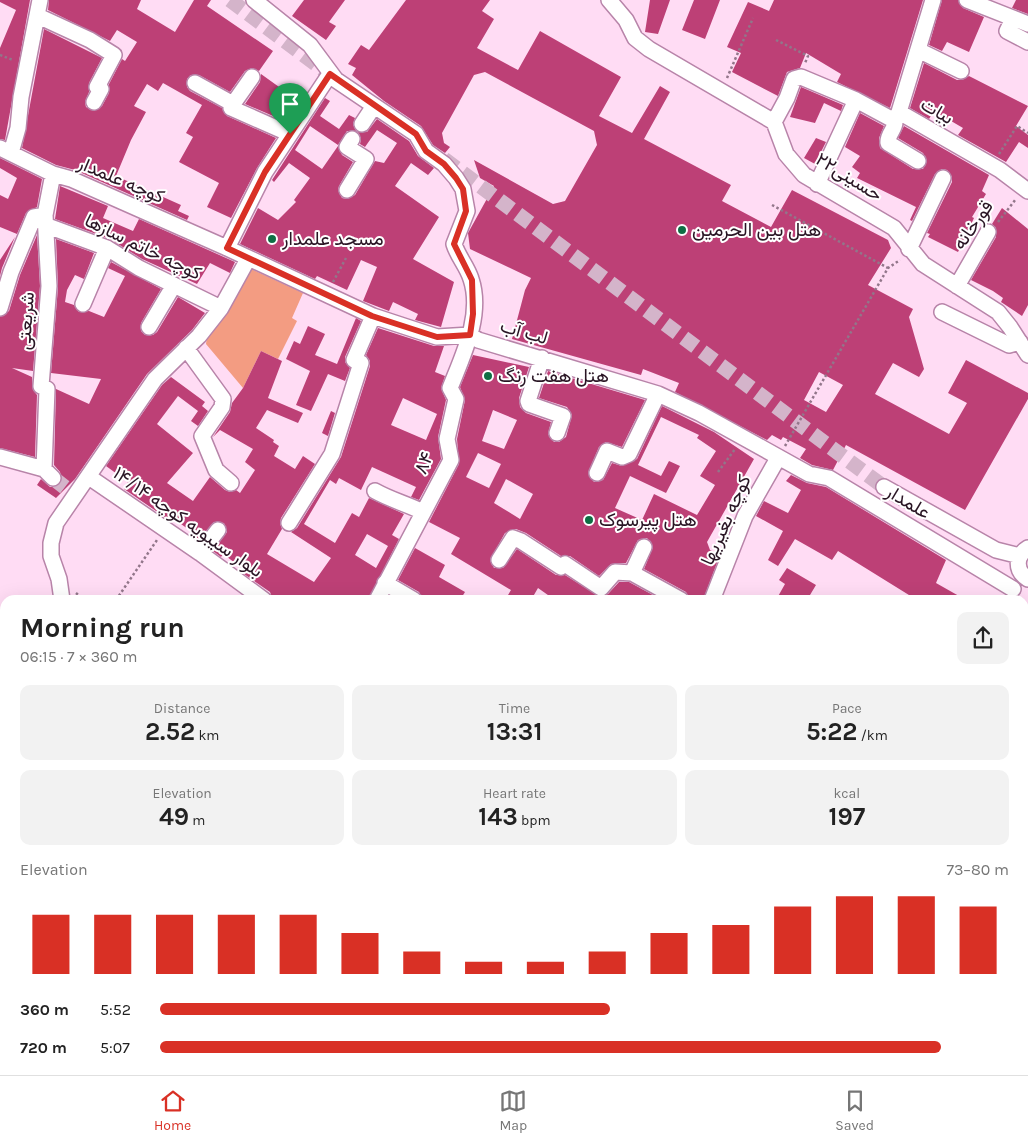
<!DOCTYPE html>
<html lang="en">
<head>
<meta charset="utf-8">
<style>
	:root { --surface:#fff; --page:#f2f2f2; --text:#222; --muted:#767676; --line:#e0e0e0; --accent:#d93025 }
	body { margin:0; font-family:Karla,Vazirmatn,sans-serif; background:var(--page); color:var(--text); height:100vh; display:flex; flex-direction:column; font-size:19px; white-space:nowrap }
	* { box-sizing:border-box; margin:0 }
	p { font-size:16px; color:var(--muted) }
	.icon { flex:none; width:28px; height:28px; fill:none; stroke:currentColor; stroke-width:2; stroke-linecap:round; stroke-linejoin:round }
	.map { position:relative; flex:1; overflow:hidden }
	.details { position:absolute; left:0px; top:595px; width:1029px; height:480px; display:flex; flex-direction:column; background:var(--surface); border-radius:15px 15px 0 0; box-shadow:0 5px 20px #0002 }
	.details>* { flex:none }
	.pin { position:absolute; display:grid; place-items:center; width:42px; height:42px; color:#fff; margin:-51px -21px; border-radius:50% 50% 50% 0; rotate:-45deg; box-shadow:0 0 5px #0007 }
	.pin .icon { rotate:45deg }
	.round { display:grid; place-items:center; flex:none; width:52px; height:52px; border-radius:10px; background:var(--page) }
	.summary { display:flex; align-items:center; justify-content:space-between; height:85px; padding:0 20px }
	h1 { font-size:28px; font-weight:700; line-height:38px }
	.figures { display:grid; grid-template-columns:repeat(3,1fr); gap:8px; height:85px; padding:5px 20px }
	.figures div { display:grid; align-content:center; border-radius:10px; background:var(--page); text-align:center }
	.figures b { font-size:25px; font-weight:700 }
	.figures small { font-size:14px; font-weight:400 }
	.figures p { font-size:14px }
	.chart { height:140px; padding:10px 20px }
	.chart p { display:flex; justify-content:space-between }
	.chart svg { width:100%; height:90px; margin-top:5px; stroke:var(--accent); stroke-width:6 }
	ul { padding:0 20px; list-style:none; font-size:16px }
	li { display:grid; grid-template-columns:80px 60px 1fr; align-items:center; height:38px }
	li i { height:12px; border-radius:6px; background:var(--accent) }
	.dock { display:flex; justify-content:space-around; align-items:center; height:70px; border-top:1px solid var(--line); background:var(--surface); font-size:14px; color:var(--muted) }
	.dock a { display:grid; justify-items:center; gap:2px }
	.dock .on { color:var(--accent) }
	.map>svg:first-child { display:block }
	.green { fill:#f39c82 }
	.building { fill:#bd4076; fill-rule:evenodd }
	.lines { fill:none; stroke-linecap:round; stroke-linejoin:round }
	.minor-tunnel { stroke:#d4b4ca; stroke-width:15; stroke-dasharray:15 8; stroke-linecap:butt }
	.minor-casing { stroke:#b884a9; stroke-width:18 }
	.path { stroke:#92768a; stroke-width:2.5; stroke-dasharray:2.5 2.5; stroke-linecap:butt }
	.minor { stroke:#fff; stroke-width:15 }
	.route-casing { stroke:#fff; stroke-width:10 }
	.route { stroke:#d93025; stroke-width:6 }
	.poi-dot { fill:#0f6e44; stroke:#fff; stroke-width:2 }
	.labels { text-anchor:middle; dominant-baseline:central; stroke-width:4; stroke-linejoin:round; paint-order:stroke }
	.street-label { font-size:19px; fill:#291524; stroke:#fff }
	.poi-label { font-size:19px; fill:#291524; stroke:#fff; text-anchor:start }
</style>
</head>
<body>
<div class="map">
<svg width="1028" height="1075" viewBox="0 0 1028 1075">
	<rect width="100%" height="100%" fill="#ffdcf4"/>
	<path class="green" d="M249,268L303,293L292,318L297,321L278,359L261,351L243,388L206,344L207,336Z"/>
	<path class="building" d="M0,0H30L5,140L0,139V48L16,10L0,2Z
		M49,0H141L137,9L175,32L194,0H211L207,6L273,51L259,71L252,68L245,71L230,92L199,75H191L187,79V87L190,91L222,108L227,116L276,138L257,168L231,218L207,207L219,183L179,162L193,137L186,133L202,105L163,83L158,91L147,84L134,106L146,112L131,140L116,176L181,205L178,211L189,216L187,220L75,170L56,165L22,148L44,29L102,58L89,83V92L85,102L86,107L94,111L102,106L109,93V84L122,59L125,61L137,42L117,30L110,41L48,10Z
		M304,0H345L329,22L336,26L326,40L292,16Z
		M406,0H490L482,11L494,19L477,48L518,70L540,31L621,77L599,116L632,133L660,86L670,92L644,139L731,185L722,201L771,227L792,190L888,240L891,248L868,285L913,309L909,317L924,369L919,377L893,363L875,394L949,434L967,403L948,393L966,360L1028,393V399L965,510L846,445L833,470L812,465L800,458L806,449L783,437L781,440L772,435L767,440L675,392L679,383L643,369L641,375L512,339L525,290L531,278L470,249L468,233L494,186L480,178L474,160L553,204L565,201L597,145L594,131L485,72L474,75L442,133L444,143L450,147L445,153L433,145L421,126L384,101L352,75L356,68L348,64L361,45L369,50ZM819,372L843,385L826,412L804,400Z
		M650,0H670L658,34L645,32Z
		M694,0H720L705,39L682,30Z
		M774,0H923L890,108L837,82L841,74L806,53L800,68L787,72L778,96L732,72L741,53L727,47L748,2L769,11Z
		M942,0H958L963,8L984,17L969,52L947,42L942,51L929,45Z
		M1016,0H1028V14L1012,8Z
		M924,63L957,80H962L969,76L1028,106L1016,126L1028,135V148L1019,142L1006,162L958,135L963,128L934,111L929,119L910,108Z
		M261,74L300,102L287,122L245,104L260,82Z
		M801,87L843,105L841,111L824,103L815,123L790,117Z
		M325,98L330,101L320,116L339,129L349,115L355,118L353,124L356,131H347L338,145L310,126L295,150L322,169L338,146L342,155L353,162L339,186L338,190L342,198L347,199L355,195L375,161L384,163L397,143L377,130L365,147L360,144L361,139L358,132H367L377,119L409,141L418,156L434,168L428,175L411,163L395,186L439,217L413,259L454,282L441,327L415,320L418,314L393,302L389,311L363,301L377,267L361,260L347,290L317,276L315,279L240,244L258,208L278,220L296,202L294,200L310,178L289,163L274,182L272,180Z
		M860,113L884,126L879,138L880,148L913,169H923L927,161L923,153L898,138L904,126L989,175L982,191L986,194L972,217L974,218L958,252L928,237L930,234L927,233L952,182V177L947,170L942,169L935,174L912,221L910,220L916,207L857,178L860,173L852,167L860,156L845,147Z
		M816,138L826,142L815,164L804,158Z
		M0,158L42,179L37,207L26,213L17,234L0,227V195L8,199L17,178L0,168Z
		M60,186L108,206L103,218L133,231L139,219L235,262L230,273L210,263L197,284L142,259L110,239L55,219Z
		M1002,208L1028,229V305L1022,316L1001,302L1003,298L993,291L971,280L996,237V228L992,224Z
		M37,235L40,286L33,371L12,368L32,377L33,390L37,395L35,457L0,448V317L9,311L20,275Z
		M15,237L2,268L0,276V260Z
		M56,239L94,253L84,279L75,275L67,290L65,302L74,305L79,312L89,311L104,317L125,276L108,268L111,262L161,289L141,323V331L145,335H153L157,332L178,297L205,313L192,330L147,374L75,479L56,498L37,485L41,479L50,487H55L62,480L60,472L54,465L56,389L89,404L101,379L51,373L58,287Z
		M356,318L361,321L345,357V362L350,368L345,381L328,374L311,411L296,405L310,371L286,359L294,341L300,344L308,326L325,334L315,355L337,364Z
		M378,328L434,346H444L435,372L445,376L441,388L446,400L438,437L441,459L419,500L411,497L416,487L372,467L361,490L339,478L336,484L330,480L304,524L335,543L352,513L359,517L369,498L404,514L392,535L399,539L368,600H273L270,592L244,574L246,571L223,554L221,557L213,551L227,532L224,523L214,522L198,540L194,536L195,534L174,519L172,522L124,489L128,482L106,466L162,385L171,377L205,402L202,406L208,411L198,426L191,421L198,411L178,396L157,424L193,453L167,483L193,501L210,477L225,490L230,492L236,490L240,493L255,470L245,462L253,449L220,430L213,437L230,412L232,403L243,388L261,351L282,361L268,398L303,413L298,423L267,410L256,428L274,440L273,442L279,446L274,456L295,469L303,456L315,464L281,518L280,523L282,529L267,554L314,582L331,558L291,532L297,528L341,457L370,366V361L366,355ZM403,398L437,414L426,440L391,425ZM367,534L388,546L376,568L355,555Z
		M473,355L529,367L519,398L520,407L526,413L551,422L548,434L554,442H559L566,437L572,415L567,407L539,398L548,371L645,400L622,447L606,442L599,447L588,473L594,482L603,480L612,463L622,466L637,459L662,406L714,432L754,459L707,542L710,550L720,555L703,600H690L686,592L644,569L653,547L647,538L638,540L626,563L611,564L599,576L570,556H561L526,533L516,529L505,533L490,560L494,568H503L517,549L556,575H565L600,597L608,594L619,582H629L662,600H555L538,588L531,600H505L511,590L451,554L460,538L429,522L459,464L457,439L465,400L460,387ZM493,410L517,420L504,449L482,441ZM661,417L699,435L697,438L716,451L700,476L715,485L697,515L654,494L642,520L615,508L630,476L666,493L680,466L669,461L661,476L638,465ZM478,453L501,464L489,488L466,477ZM506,479L533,494L520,519L494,503Z
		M331,411L335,413L328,436L322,433Z
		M791,475L807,483L826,487L946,560L936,583L966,600H917L838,551L832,560L795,539L778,566L768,560L783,531L756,516L764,501L788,513L801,490L786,481Z
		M415,548L445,565L439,577L465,592L460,600H423L419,592L398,580Z
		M787,568L816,585L807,600H776L785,584L779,580Z"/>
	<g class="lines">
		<path class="minor-tunnel" d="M230,0L329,74
			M444,159L884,487
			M53,478L67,489"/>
		<g class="minor-casing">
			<path id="minor" d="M254,0L310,45L336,80L416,134L426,151L444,164L456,178L463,189L467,211L454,244C458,257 467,266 471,279C483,315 463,355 450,388L456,399L447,439L451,460L377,600
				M609,0L626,20L635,38L649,49L774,122L786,154L804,175L894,228L923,264L998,312L1010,327L1028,355
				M933,0L899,112L1000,170L1028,191
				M967,0L1028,24
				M38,16L90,40L114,55L97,87L101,89L94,102
				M1013,19L1007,31L1028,42
				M918,50L961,71
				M195,83L233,104L231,108L290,134
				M233,104L252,77
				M895,121C896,129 887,134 888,143L918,161
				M774,122L787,98L794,79L801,77L856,100L895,121L899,112
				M362,124L374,106
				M0,148L53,174L71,179L227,248L373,316L437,337L470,335L478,340L658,394L699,413L809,474L829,478L1013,589
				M11,153L18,128L21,97L40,0
				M817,184L856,100
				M347,190L366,159L347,147L352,139
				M45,225L107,248L139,268L221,308
				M227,248L265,172L330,74
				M909,249L943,178
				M957,286L988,232
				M83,304L107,248
				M0,308L11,272L34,217L45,215
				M942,312L1009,345L1020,342
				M149,327L174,285
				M186,348L223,399L222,407L202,436L216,470L231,483
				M542,358L528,401L529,404L563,416L557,433
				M0,457L44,469L53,478
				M44,469L47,389L41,386L49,286L45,215L53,174
				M597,473L607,451L622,457L629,454L658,394
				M89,477L200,553L264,600
				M884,487L996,550L1020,556
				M375,491C391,500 407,504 423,512
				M289,523L332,454L361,363L354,360L373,316
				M1028,548C1015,556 1015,571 1028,579
				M200,553L218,530
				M499,560L513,538L521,541L561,567L565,564L601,588L615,572L632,573L681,600
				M632,573L644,547
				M385,583L414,600
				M62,600L59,579L51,556V543L56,523L155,379L199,336L221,308L248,259
				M712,600L745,516L778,458
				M0,703L5,693
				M1024,739L1028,734
				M1024,827L1028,821
				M1024,843L1028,846
				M0,926L5,930
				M1024,985L1028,979
				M301,1070L308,1075
				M485,1070L489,1075
				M672,1070L682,1075
				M996,1070L1002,1075
				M91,1075L92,1070
				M235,1075L240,1070
				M525,1075L528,1070
				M820,1075L822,1070"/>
		</g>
		<path class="path" d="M776,40L808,56L805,63
			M0,55L13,60
			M727,78L753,18
			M999,154L1017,126L1028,133
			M772,205L888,268
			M998,222L1016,199
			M333,282L346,258
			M785,446L888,268L900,260
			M718,472L735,449
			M76,593L84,600
			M116,600L157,540"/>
		<use href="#minor" class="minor"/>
	</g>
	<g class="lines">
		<g class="route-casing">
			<path id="route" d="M330,74L416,134L426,151L444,164L456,178L463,189L466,211L454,244L472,280L473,314L470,335L437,337L372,316L227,248L265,172Z"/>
		</g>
		<use href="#route" class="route"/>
	</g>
	<g class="poi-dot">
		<circle cx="682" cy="230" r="5"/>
		<circle cx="272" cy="239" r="5"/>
		<circle cx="488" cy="376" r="5"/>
		<circle cx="589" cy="520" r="5"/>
	</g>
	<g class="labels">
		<g class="street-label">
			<text transform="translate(937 111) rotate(30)">بیات</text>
			<text transform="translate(849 177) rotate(32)">حسینی۲۲</text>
			<text transform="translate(121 180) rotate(23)">کوچه علمدار</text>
			<text transform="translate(973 225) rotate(-55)">قورخانه</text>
			<text transform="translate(143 247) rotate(26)">کوچه خاتم سازها</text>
			<text transform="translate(26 321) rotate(-86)">شریعتی</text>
			<text transform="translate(524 332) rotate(16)">لب آب</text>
			<text transform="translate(424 463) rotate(-67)">۸۴</text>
			<text transform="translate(908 502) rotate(31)">علمدار</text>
			<text transform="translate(726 520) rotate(-66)">کوچه بغیریها</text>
			<text transform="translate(188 522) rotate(35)">بلوار سیبویه کوچه ۱۴/۱۴</text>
		</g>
		<g class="poi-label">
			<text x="692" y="230">هتل بین‌ الحرمین</text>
			<text x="282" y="239">مسجد علمدار</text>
			<text x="498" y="376">هتل هفت رنگ</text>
			<text x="599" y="520">هتل پیرسوک</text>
		</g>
	</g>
</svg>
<div class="pin" style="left:290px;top:134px;background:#1e9e55"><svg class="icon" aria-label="arrive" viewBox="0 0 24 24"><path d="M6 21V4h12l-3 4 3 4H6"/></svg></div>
<section class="details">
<div class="summary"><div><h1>Morning run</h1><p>06:15 · 7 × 360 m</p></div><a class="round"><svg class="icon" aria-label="share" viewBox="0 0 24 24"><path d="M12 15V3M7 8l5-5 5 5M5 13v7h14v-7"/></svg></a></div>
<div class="figures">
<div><p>Distance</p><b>2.52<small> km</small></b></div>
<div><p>Time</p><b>13:31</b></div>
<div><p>Pace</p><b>5:22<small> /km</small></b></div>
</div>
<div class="figures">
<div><p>Elevation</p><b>49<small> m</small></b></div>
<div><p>Heart rate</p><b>143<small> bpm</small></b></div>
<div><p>kcal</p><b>197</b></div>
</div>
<div class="chart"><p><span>Elevation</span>73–80 m</p>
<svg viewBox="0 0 160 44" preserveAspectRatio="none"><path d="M5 44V15M15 44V15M25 44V15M35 44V15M45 44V15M55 44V24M65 44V33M75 44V38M85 44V38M95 44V33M105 44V24M115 44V20M125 44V11M135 44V6M145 44V6M155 44V11"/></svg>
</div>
<ul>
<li><b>360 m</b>5:52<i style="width:53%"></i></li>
<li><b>720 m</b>5:07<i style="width:92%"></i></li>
</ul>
</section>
</div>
<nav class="dock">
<a class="on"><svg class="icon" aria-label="home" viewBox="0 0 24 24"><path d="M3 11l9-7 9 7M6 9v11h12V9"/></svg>Home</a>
<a><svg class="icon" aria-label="map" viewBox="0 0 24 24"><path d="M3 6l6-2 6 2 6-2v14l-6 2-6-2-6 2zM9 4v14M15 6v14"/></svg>Map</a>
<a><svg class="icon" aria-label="saved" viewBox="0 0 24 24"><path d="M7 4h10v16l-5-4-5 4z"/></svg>Saved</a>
</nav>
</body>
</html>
